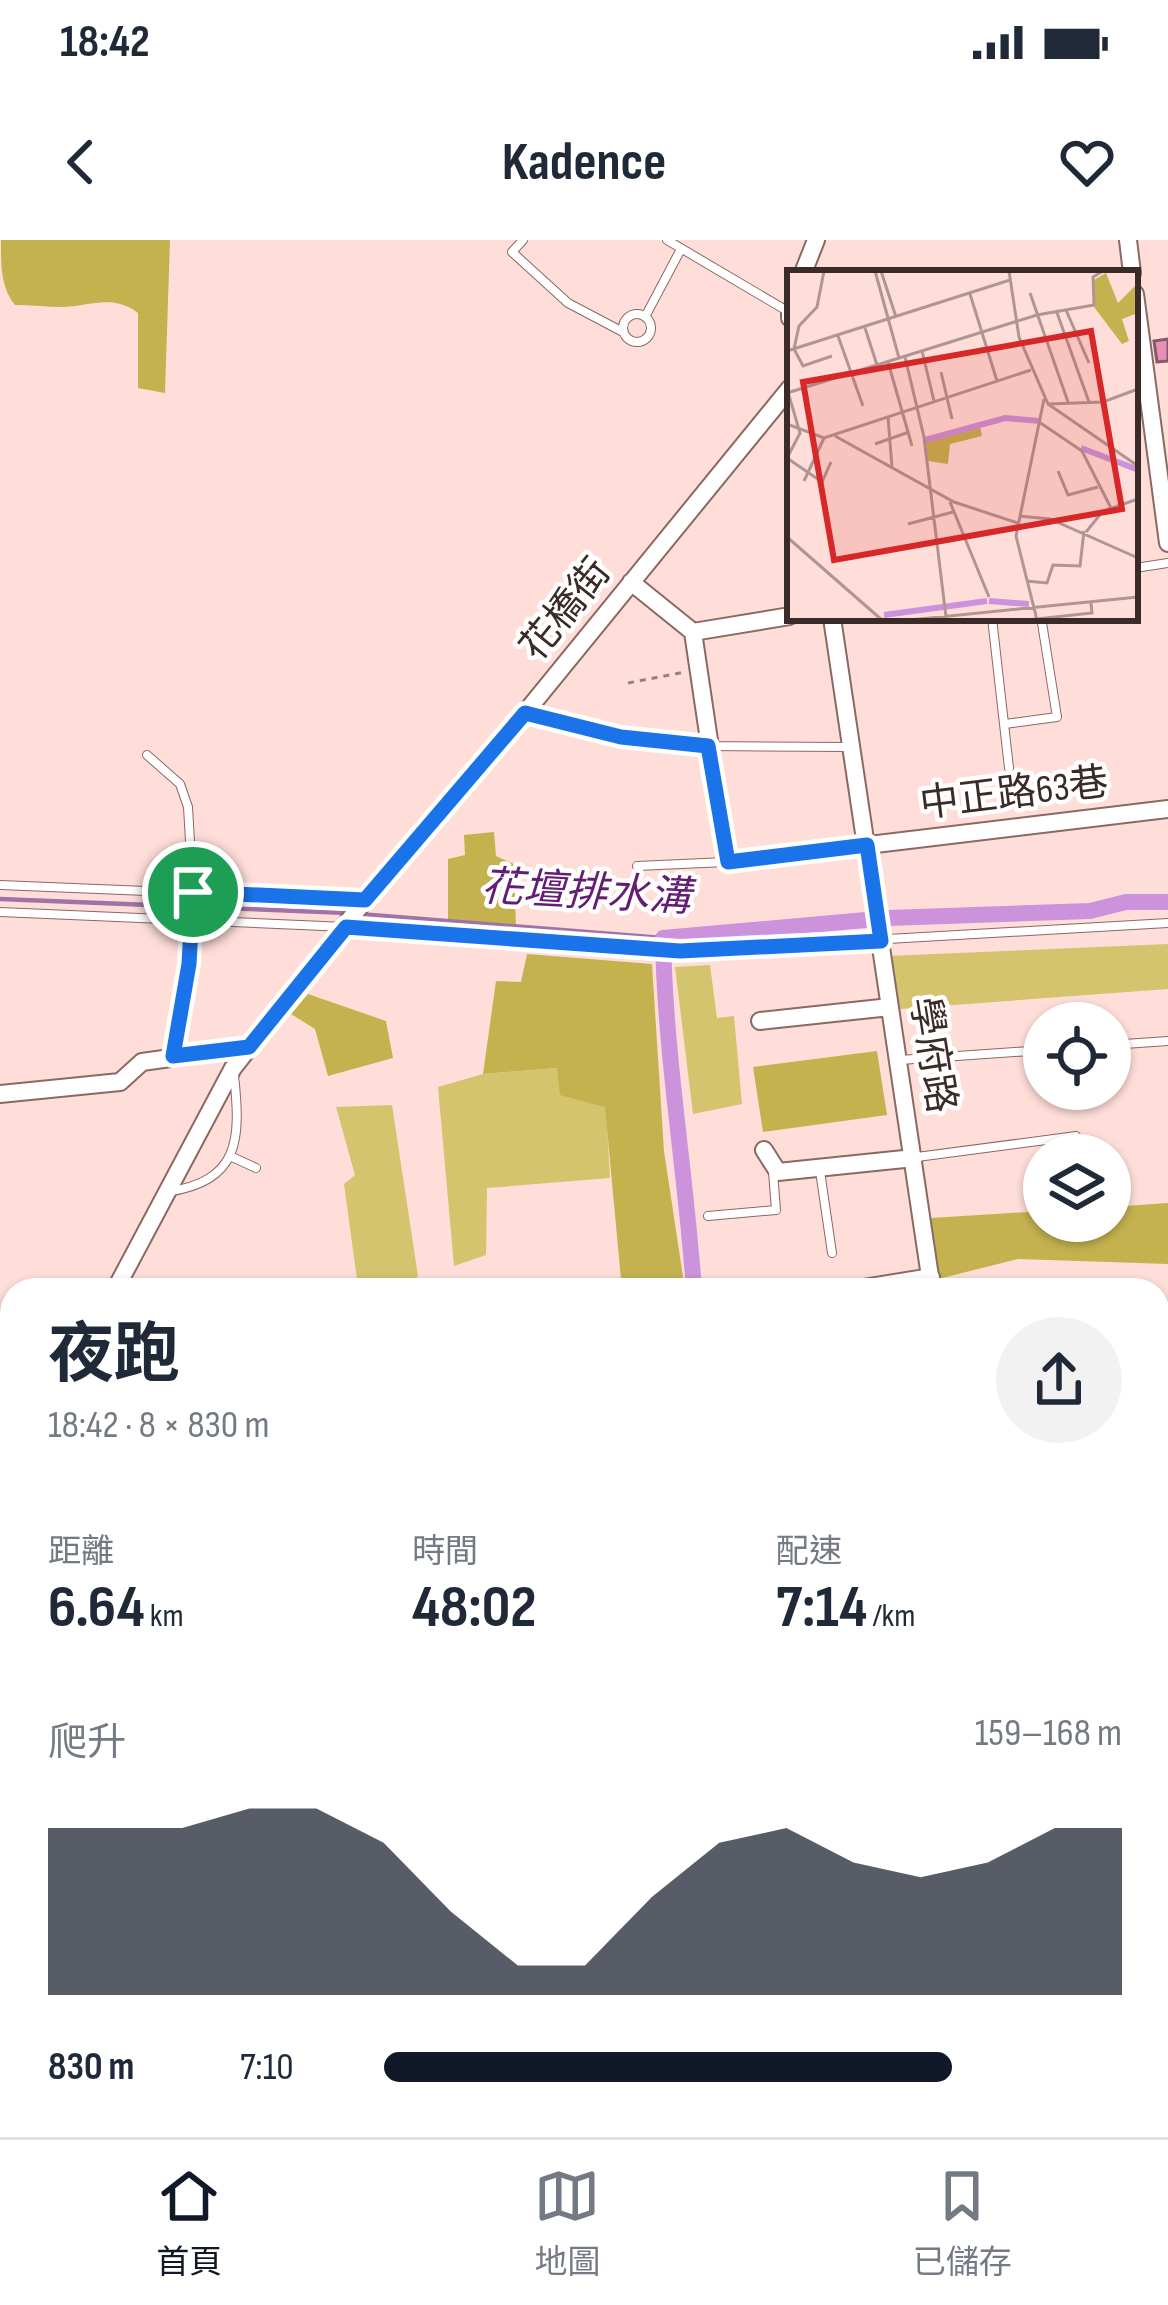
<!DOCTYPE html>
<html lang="zh-TW">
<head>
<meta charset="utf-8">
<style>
	:root { --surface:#fff; --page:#f2f2f3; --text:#1f2937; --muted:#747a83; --line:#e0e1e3; --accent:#111827 }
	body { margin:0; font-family:"Sofia Sans Condensed","Noto Sans TC",sans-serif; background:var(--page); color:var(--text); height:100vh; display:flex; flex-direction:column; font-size:45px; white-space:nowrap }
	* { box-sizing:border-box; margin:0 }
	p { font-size:39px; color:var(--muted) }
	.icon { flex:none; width:66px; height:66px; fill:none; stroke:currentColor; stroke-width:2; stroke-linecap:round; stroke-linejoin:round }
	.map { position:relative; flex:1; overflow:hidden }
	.details { position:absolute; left:0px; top:1038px; width:1170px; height:861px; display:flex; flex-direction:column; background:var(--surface); border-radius:36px 36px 0 0; box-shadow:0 3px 9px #0004 }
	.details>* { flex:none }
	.tools { position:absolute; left:1023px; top:762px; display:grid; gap:24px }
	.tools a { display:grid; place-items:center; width:108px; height:108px; border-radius:50%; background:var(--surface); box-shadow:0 3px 9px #0004; font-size:60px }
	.pin { position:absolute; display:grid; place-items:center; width:102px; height:102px; color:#fff; margin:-51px; border:6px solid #fff; border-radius:50%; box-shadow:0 3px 12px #0007 }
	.round { display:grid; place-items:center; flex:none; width:126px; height:126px; border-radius:63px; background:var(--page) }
	.summary { display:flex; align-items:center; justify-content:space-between; height:204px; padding:0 48px }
	h1 { font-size:66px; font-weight:700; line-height:90px }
	.stats { display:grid; grid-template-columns:repeat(3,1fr); gap:18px; height:204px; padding:12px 48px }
	.stats div { display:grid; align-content:center }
	.stats b { font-size:60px; font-weight:700 }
	.stats small { font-size:33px; font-weight:400 }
	.stats p { font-size:33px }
	.chart { height:336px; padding:24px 48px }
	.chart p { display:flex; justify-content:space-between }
	.chart svg { width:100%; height:216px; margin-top:12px; fill:var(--accent); opacity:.7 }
	ul { padding:0 48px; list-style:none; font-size:39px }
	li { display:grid; grid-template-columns:192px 144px 1fr; align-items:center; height:90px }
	li i { height:30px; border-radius:15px; background:var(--accent) }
	.status { display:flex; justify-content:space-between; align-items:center; height:84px; padding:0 60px; background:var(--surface); direction:ltr }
	.status svg { height:33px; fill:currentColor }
	header { display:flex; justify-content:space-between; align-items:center; height:156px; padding:0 48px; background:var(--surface); font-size:54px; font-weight:700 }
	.tabs { display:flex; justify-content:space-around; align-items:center; height:168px; border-top:3px solid var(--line); background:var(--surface); font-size:33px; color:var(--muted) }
	.tabs a { display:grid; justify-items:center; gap:6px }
	.tabs .active { color:var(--accent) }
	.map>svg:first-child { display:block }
	.green { fill:#d4c46d }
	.forest { fill:#c4b24f }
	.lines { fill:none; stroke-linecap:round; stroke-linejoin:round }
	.stream { stroke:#a073a6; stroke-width:4.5 }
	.canal { stroke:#cc92db; stroke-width:16 }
	.building { fill:#eb8eb5; stroke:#7e5d6a; stroke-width:3 }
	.lane-casing { stroke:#8b6862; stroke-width:10 }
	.street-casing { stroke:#8b6862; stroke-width:20 }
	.secondary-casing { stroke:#8b6862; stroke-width:27 }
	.path { stroke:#98807d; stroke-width:3; stroke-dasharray:6 6; stroke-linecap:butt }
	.lane { stroke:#fff; stroke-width:8 }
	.street { stroke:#fff; stroke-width:16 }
	.secondary { stroke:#fbe4cc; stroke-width:24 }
	.route-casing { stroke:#fff; stroke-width:24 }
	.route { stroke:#1a73e8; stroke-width:15 }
	.labels { text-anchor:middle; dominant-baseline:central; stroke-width:9; stroke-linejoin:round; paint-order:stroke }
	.street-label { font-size:39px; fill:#3a2b29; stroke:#fff }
	.water-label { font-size:42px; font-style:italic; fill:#641d75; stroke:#fff }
	.inset-river { fill:none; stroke:#cc92db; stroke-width:6 }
	.inset-road { fill:none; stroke:#b09693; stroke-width:3 }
	.view { fill:#d62828; fill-opacity:0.15; stroke:#d62828; stroke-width:6 }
	.inset-edge { fill:none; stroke:#3a2b29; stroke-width:6 }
</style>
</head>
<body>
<div class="status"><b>18:42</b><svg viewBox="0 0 49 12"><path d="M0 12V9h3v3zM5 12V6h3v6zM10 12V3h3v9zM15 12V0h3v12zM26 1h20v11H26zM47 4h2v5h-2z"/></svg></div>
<header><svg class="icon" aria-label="back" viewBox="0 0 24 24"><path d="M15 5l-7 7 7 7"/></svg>Kadence<svg class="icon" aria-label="heart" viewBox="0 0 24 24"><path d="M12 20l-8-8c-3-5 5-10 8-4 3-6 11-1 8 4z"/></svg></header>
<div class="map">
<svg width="1168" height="1897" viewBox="0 0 1168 1897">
	<rect width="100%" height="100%" fill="#ffded9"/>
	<path class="green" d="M1168,704V749L900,769L887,716Z
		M710,725L717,778L734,776L742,864L693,874L675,727Z
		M558,828L606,867L610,938L487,948L486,1015L454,1026L438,847L483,834Z
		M392,865L418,1036L407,1050L358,1047L344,944L355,935L336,867Z"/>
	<path class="forest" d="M1,0H170L165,153L138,148V73C113,54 91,66 64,67C48,67 31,65 15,65C0,47 1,22 1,0Z
		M494,592L496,616L514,624L516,689L448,681V619L465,615L464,595Z
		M527,714L652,724L664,911L685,1050H622L605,867L560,855L557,828L483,834L496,741L521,742Z
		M308,754L386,781L393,818L328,836L315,789L291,774Z
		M877,811L887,875L763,892L753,827Z
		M1168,963V1024L1018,1019L938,1039L931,978L1044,971V981H1110V967Z"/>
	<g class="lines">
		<path class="stream" d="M0,659L348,673
			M359,674L663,698"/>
		<path class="canal" d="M694,1050C686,933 665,816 663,698L888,678L1090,671L1126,662H1168
			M304,1897L310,1887"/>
	</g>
	<path class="building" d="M1168,99V121L1157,122L1154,101Z
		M2,1116L12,1118V1192L1,1189L9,1166L0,1163Z"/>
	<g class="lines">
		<g class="lane-casing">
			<path id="lane" d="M523,0L512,12L568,63L623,92
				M667,0L789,72
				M623 88a14 14 0 1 1 28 0a14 14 0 1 1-28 0Z
				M645,77L681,9
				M1135,328L1168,323
				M992,378L1009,528
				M527,473L621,497L708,506L850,507
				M1005,484L1057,477L1042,383
				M147,515L180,544L188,567L193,652L189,725L173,814
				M637,626L726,622
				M0,645L364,660
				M0,672L346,687L680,711L1168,683
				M1110,805L1168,801
				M900,820L1044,810
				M230,916L256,928
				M917,917L1076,896
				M820,931L832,1013
				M167,952C240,941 241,900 234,835
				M708,976L776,970L773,932
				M0,1458L12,1437
				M0,1534L9,1535
				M1158,1730L1168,1728
				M0,1763L8,1773L12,1789
				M1158,1793L1168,1791
				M29,1887L31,1897
				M707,1897V1887"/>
		</g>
		<g class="street-casing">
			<path id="street" d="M1128,0L1132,33
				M803,33L816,0
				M1135,54L1168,303
				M790,70V78
				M631,342L693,392
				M832,378L932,1050
				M693,392L727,622L1168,569
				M693,392L790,376
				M760,781L890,767
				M0,854L120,842L142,822L249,807
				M764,910L778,932L914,918
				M115,1050L233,828L365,660L525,473L790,148
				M851,1050L931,1037
				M1158,1213L1168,1211
				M1158,1595L1168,1593"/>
		</g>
		<g class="secondary-casing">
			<path id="secondary" d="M0,1206L12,1210
				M1158,1438L1168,1436
				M382,1897L391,1887"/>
		</g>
		<path class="path" d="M628,443L685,432"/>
		<use href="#lane" class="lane"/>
		<use href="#street" class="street"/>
		<use href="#secondary" class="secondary"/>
	</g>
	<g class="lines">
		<g class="route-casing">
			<path id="route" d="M525,473L621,497L708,506L728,622L867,605L881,701L680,711L346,687L249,807L173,816L189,724L193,652L365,660Z"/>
		</g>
		<use href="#route" class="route"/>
	</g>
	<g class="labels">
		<g class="street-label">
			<text transform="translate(566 370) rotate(-51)">花橋街</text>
			<text transform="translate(1014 554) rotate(-7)">中正路63巷</text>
			<text transform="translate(932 815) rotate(81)">學府路</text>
		</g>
		<g class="water-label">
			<text transform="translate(586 653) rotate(3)">花壇排水溝</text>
		</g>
	</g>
	<g transform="translate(787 30)">
		<rect width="351" height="351" fill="#ffded9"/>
		<path d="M319,3L331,33L351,13V43L335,49L342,71L335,74L307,37V10ZM193,156L195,166L163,174L161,194L141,191L139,171Z" fill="#c4b24f"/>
		<path class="inset-river" d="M138,170L218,148L253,151M294,178L349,199M202,331L242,334M97,345L200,331"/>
		<path class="inset-road" d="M37,1L30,37L12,56L7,79L16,96L45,86M88,1L112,88M94,1L109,47M222,1L232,67L261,134L351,196M243,23L281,132M183,24L210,111M269,40L302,132M279,40L302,93M78,58L90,95M51,66L76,136M0,81L223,10M135,81L147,131M118,87L137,167L159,347M101,92L125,176M154,102L165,149M0,123L250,45L307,35L306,7L316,1M261,134L316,132L351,119M101,147L105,197M252,152L295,181L324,238M0,154L37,168L244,100M48,166L167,232L231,253M88,174L122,162M0,188L13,163L1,122M0,188L35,212L44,192M271,201L281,225L311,217M17,211L37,168M163,232L202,327M232,246L263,249L351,288M121,254L166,242M299,262L316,241L351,229M0,267L95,350M239,311L260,313L266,295L293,296L297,261M123,350L351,327M240,350L305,343L304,333M250,350L229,266L257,129"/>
		<path class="view" d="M304,61L335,239L47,290L16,112Z"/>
		<rect width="351" height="351" class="inset-edge"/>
	</g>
</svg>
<div class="tools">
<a><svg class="icon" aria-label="locate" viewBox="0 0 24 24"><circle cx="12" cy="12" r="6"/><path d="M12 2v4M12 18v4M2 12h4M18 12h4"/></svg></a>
<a><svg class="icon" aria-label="layers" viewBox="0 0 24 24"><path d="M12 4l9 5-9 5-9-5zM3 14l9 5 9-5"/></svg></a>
</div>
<div class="pin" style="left:193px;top:652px;background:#1e9e55"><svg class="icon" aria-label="arrive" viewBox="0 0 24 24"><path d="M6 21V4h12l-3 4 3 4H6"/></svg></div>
<section class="details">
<div class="summary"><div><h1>夜跑</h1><p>18:42 · 8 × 830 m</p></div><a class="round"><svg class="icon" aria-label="share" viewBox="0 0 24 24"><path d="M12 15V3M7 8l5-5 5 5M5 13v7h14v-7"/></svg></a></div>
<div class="stats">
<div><p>距離</p><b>6.64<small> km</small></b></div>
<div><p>時間</p><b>48:02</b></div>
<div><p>配速</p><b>7:14<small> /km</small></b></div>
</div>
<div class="chart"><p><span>爬升</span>159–168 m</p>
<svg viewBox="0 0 160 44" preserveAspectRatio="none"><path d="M0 44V10L10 10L20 10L30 6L40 6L50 13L60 27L70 38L80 38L90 24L100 13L110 10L120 17L130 20L140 17L150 10L160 10V44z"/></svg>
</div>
<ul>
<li><b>830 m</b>7:10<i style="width:77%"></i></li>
</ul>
</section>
</div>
<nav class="tabs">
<a class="active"><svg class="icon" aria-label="home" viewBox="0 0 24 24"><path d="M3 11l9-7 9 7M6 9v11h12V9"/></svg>首頁</a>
<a><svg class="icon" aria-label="map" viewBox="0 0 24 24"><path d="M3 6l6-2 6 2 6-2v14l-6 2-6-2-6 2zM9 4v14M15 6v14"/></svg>地圖</a>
<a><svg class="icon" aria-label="saved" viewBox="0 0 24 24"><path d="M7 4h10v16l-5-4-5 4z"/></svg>已儲存</a>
</nav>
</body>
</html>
